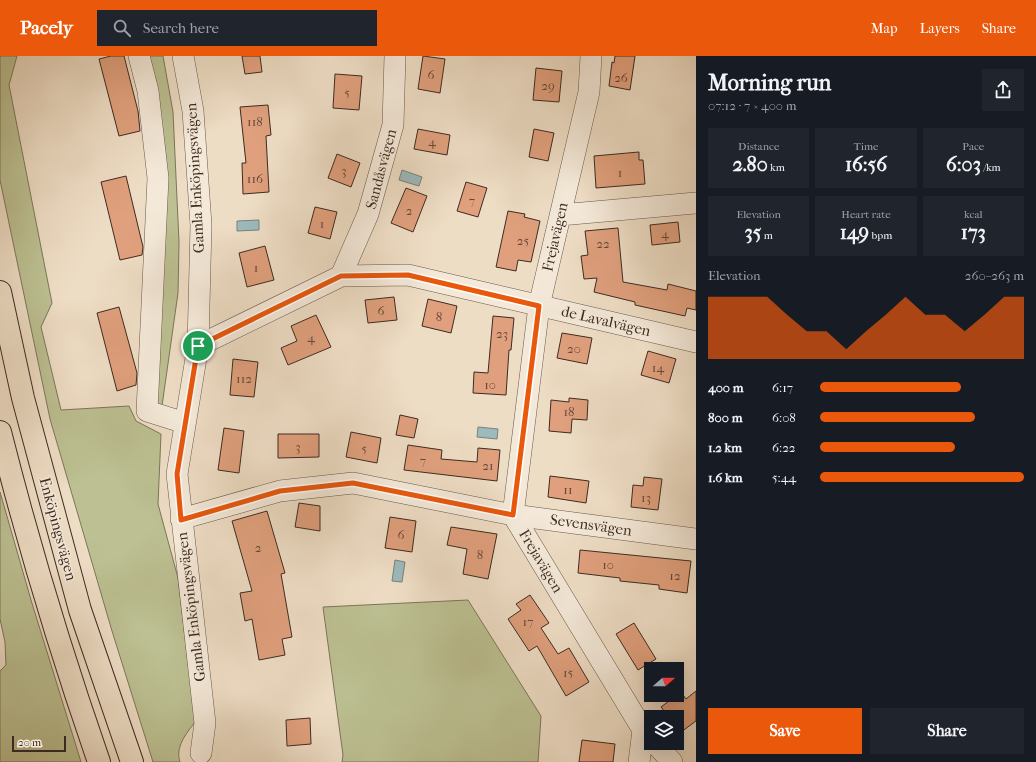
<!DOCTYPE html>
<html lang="en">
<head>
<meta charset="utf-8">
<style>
	:root { --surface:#171b24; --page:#20242c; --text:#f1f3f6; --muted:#9ea1a6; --accent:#ea580c }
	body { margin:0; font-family:"IM FELL French Canon",serif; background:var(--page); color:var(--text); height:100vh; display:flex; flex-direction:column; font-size:15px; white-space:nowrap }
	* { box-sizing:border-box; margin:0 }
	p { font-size:13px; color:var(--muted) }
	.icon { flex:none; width:22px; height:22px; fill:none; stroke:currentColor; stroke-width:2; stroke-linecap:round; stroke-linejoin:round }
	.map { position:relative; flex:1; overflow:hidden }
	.side { display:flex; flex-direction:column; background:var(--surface); width:340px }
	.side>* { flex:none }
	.needle { width:26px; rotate:70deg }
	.buttons { position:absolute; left:644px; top:606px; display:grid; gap:8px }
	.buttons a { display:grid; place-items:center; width:40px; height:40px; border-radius:0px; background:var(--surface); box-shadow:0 4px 16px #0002; font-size:20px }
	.scale { position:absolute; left:12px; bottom:10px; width:54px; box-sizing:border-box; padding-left:4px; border:2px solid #3d2b22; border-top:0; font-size:11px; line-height:14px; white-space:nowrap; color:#3d2b22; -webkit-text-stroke:3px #f4e9d9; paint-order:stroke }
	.pin { position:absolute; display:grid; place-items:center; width:34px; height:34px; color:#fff; margin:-17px; border:2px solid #fff; border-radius:50%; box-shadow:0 1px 4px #0007 }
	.round { display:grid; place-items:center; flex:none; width:42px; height:42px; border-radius:0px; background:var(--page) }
	.summary { display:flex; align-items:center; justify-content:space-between; height:68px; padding:0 12px }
	h1 { font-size:22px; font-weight:700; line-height:30px }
	.figures { display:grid; grid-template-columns:repeat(3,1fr); gap:6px; height:68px; padding:4px 12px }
	.figures div { display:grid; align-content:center; border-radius:0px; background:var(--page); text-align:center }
	.figures b { font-size:20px; font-weight:700 }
	.figures small { font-size:11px; font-weight:400 }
	.figures p { font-size:11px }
	.chart { height:112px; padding:8px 12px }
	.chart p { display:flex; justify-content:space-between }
	.chart svg { width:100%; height:72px; margin-top:4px; fill:var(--accent); opacity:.7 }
	.cta { display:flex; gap:8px; margin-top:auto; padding:8px 12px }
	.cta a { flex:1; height:46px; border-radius:0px; background:var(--accent); color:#fff; font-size:16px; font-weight:700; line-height:46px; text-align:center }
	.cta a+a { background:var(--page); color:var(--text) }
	ul { padding:0 12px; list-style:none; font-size:13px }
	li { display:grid; grid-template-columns:64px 48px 1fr; align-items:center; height:30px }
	li i { height:10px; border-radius:5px; background:var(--accent) }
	header { display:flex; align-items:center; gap:24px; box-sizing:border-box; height:56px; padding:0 20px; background:var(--accent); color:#fff }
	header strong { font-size:19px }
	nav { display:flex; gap:22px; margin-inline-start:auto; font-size:14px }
	.search { width:280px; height:36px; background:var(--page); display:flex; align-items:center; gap:10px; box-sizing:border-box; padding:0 14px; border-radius:0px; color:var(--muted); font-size:15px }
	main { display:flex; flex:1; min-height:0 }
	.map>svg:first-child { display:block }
	.green { fill:#bcc092; stroke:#7c765a }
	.water { fill:#9dbabd; stroke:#77817f }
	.building { fill:#e0a07d; stroke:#3d2b22 }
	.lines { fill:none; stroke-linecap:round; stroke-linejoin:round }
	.minor-casing { stroke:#69584b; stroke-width:22 }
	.major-casing { stroke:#3d2b22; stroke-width:24 }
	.minor { stroke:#f4e9d9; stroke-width:21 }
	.major { stroke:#eeddc5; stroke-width:22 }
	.route-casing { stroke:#fff; stroke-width:8 }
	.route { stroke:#ea580c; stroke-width:5 }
	.labels { text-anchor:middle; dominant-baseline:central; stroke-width:3; stroke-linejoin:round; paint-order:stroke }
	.number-label { font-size:13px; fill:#664839 }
	.street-label { font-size:15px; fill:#3d2b22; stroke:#f4e9d9 }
</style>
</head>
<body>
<header>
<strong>Pacely</strong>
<div class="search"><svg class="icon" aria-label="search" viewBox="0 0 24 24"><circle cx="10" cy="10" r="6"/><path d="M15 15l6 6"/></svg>Search here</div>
<nav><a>Map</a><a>Layers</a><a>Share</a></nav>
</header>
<main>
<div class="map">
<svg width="696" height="706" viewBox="0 0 696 706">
	<rect width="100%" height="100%" fill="#eeddc5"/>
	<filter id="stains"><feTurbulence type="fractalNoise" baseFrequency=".005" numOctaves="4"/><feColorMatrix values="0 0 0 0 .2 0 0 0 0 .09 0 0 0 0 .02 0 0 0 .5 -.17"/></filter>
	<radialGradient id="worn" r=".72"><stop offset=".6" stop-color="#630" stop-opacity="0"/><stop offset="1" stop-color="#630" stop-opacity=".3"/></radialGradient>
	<path class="green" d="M0,0H17L9,29L52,247L41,271L61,354L129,350L136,365L161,378L158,448L178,522L195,666C186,678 175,691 180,706H153L112,575L50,363L0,124Z
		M146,0H163L173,56L179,186L178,237L161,357L152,350Z
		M0,436L31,544L81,706H0V615L6,609L5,586L0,563Z
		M468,544L541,660L538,706H342L343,699L323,551Z"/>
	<path class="water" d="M402,114L422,121L419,130L399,124Z
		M259,164V174L237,175V165Z
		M478,371L498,373L497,383L477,381Z
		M395,504L405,506L402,526L392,525Z"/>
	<path class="building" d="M111,0H124L138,55L140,75L119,80L99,3Z
		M242,0H260L262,16L245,18Z
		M423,0L445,3L440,37L418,33Z
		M615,0H635L630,34L609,30L612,6L614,7Z
		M536,12L562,15L559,46L533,44Z
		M335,18L362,20L359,54L333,52Z
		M268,49L271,79L266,80L269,136L243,138L242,107H246L240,51Z
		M418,73L450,79L447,99L414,93Z
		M534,73L554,77L548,105L529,101Z
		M639,96V104H643L645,128L596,132L594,100Z
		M337,98L360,107L351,131L328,122Z
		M126,120L143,191L142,199L120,204L101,126Z
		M466,126L487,132L478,161L457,155Z
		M406,132L427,140L413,176L391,167Z
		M315,151L337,156L330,183L308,177Z
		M508,155L525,158L524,161L540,165L531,206L518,204L516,215L496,211Z
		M678,166L680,186L652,189L650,169Z
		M618,172L623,226L667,234L668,228L696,235V254L687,252L685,260L635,249V246L594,236L597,222L584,223L581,200L588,199L585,175Z
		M265,190L274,224L247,231L239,197Z
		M394,241L397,264L368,267L365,244Z
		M428,243L457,250L451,277L422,270Z
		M119,251L137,317L136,329L117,335L97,257Z
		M316,259L331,291L288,309L281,292L297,285L291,270Z
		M493,260L514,262L511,294H509L506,339L473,337L474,316L488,317Z
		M562,277L592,282L587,308L557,302Z
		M648,295L676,303L669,327L641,319Z
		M233,303L258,306L254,341L230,339Z
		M569,342L588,344L587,364L572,363L571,377L549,375L551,344L569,346Z
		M400,359L418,363L414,382L396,379Z
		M224,372L244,375L239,417L218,414Z
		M351,376L381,382L377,407L346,401Z
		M278,378H319V401L278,402Z
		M408,389L442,394L441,403L477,406L478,392L500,394L497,425L404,414Z
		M550,420L589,425L586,447L548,441Z
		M644,421L662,423L658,454L631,451L633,429L643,430Z
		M299,447L320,450V475L295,471Z
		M267,455L285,517L281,518L292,581L282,583L285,599L259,604L252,563L245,565L240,537L252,535L232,465Z
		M390,461L416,465L412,496L385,492Z
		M451,471L497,478L488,523L463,518L467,493L447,489Z
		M580,494L691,505L687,537L659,533V529L620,525V522L578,517Z
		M530,539L549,567L541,572L558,598L569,592L589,626L566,640L537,590L529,595L508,563L521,554L516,548Z
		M634,567L656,603L638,614L616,578Z
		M696,635V665L677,679V661H669L661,651L681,636L686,643Z
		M310,662L311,688L287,690L286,664Z
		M582,684L615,688L613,706H579Z"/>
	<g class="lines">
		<g class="minor-casing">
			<path id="minor" d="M139,0L148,35L158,122L147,355L185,367
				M183,0L193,55L201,169L198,290L177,418L205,667L201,697
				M591,0L589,36L539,250L513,459L643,674L651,683
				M560,159L696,147
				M341,220L368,158L393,69L395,0
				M198,290L341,220L408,219L696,286
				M181,463L280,435L353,427L513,459L696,483
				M655,687L672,706
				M639,706L643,674"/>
		</g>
		<g class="major-casing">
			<path id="major" d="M0,236L23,342L80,554L132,706
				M0,376C28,487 61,597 99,706"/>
		</g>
		<use href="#minor" class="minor"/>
		<use href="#major" class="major"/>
	</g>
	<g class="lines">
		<g class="route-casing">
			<path id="route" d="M408,219L539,250L513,459L353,427L280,435L181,464L177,418L198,290L341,220Z"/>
		</g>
		<use href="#route" class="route"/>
	</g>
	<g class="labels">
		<g class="number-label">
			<text x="431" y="18">6</text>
			<text x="621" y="21">26</text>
			<text x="548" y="29">29</text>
			<text x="347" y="36">5</text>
			<text x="255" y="65">118</text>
			<text x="432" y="85">4</text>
			<text x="344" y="114">3</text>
			<text x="620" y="116">1</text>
			<text x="255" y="122">116</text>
			<text x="472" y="144">7</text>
			<text x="409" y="154">2</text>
			<text x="322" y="167">1</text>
			<text x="665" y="177">4</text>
			<text x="523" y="184">25</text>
			<text x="603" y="187">22</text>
			<text x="256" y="211">1</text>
			<text x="381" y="254">6</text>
			<text x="439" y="260">8</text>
			<text x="502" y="277">23</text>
			<text x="311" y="281">4</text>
			<text x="574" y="292">20</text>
			<text x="658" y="311">14</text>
			<text x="244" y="322">112</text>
			<text x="490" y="328">10</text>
			<text x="569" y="355">18</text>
			<text x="298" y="390">3</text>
			<text x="364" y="392">5</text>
			<text x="423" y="404">7</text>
			<text x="488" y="409">21</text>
			<text x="568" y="433">11</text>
			<text x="646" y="441">13</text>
			<text x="401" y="478">6</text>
			<text x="258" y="491">2</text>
			<text x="480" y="498">8</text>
			<text x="608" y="508">10</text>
			<text x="675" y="519">12</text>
			<text x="528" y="565">17</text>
			<text x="568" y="616">15</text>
		</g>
		<g class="street-label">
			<text transform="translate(381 113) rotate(-75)">Sandåsvägen</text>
			<text transform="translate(195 122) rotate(-93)">Gamla Enköpingsvägen</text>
			<text transform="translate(555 181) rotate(-77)">Frejavägen</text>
			<text transform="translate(606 265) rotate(13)">de Lavalvägen</text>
			<text transform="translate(591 469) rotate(8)">Sevensvägen</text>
			<text transform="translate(58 473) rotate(75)">Enköpingsvägen</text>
			<text transform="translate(541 505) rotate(59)">Frejavägen</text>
			<text transform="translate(191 551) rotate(-97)">Gamla Enköpingsvägen</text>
		</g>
	</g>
	<rect width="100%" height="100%" filter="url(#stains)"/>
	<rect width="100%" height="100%" fill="url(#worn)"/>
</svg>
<div class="buttons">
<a><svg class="needle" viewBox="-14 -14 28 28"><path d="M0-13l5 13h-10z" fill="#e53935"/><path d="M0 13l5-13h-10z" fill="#9ea1a6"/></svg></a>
<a><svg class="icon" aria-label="layers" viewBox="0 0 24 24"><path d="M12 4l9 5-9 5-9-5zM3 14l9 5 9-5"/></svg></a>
</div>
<div class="scale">20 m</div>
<div class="pin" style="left:198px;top:290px;background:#1e9e55"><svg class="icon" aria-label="arrive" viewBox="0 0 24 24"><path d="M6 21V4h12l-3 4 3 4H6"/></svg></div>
</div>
<section class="side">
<div class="summary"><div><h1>Morning run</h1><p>07:12 · 7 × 400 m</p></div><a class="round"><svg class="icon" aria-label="share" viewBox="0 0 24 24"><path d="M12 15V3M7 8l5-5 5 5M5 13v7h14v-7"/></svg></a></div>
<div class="figures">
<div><p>Distance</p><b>2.80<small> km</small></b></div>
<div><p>Time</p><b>16:56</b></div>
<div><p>Pace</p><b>6:03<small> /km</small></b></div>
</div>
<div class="figures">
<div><p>Elevation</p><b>35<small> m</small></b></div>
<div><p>Heart rate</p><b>149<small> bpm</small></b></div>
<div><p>kcal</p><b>173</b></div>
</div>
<div class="chart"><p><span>Elevation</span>260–263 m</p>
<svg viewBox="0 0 160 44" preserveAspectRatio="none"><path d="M0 44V6L10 6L20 6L30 6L40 17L50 27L60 27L70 38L80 27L90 17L100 6L110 17L120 17L130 27L140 17L150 6L160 6V44z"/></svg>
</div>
<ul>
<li><b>400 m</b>6:17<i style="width:69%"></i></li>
<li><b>800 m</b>6:08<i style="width:76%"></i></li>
<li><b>1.2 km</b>6:22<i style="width:66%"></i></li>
<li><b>1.6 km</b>5:44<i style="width:100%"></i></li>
</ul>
<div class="cta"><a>Save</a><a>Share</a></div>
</section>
</main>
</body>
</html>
